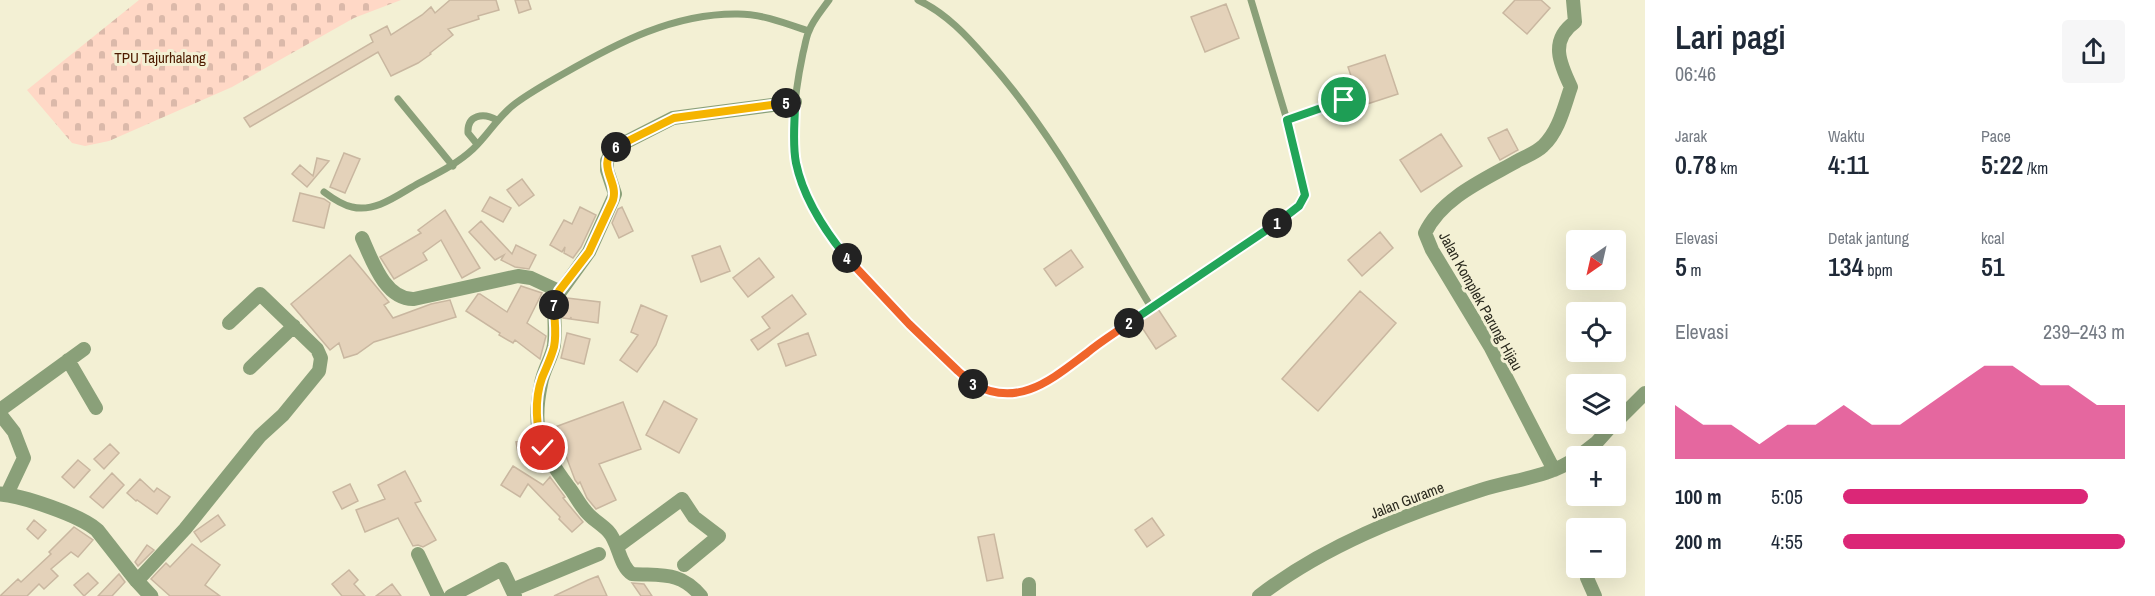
<!DOCTYPE html>
<html lang="id">
<head>
<meta charset="utf-8">
<style>
	:root { --surface:#fff; --page:#f6f6f7; --text:#1f2937; --muted:#747a83; --accent:#db2777 }
	body { margin:0; font-family:"Archivo Narrow",sans-serif; background:var(--page); color:var(--text); height:100vh; display:flex; flex-direction:column; font-size:22px; white-space:nowrap }
	* { box-sizing:border-box; margin:0 }
	p { font-size:20px; color:var(--muted) }
	.icon { flex:none; width:33px; height:33px; fill:none; stroke:currentColor; stroke-width:2; stroke-linecap:round; stroke-linejoin:round }
	.map { position:relative; flex:1; overflow:hidden }
	.drawer { display:flex; flex-direction:column; background:var(--surface); width:510px }
	.drawer>* { flex:none }
	.needle { width:39px; rotate:214deg }
	.fabs { position:absolute; left:1566px; top:230px; display:grid; gap:12px }
	.fabs a { display:grid; place-items:center; width:60px; height:60px; border-radius:6px; background:var(--surface); box-shadow:0 6px 24px #0002; font-size:30px }
	.pin { position:absolute; display:grid; place-items:center; width:51px; height:51px; color:#fff; margin:-26px; border:3px solid #fff; border-radius:50%; box-shadow:0 2px 6px #0007 }
	.km { position:absolute; width:30px; height:30px; margin:-15px; border-radius:50%; background:#222; color:#fff; font-size:16px; line-height:30px; text-align:center }
	.round { display:grid; place-items:center; flex:none; width:63px; height:63px; border-radius:6px; background:var(--page) }
	.headline { display:flex; align-items:center; justify-content:space-between; height:102px; padding:0 30px }
	h1 { font-size:33px; font-weight:600; line-height:45px }
	.metrics { display:grid; grid-template-columns:repeat(3,1fr); gap:9px; height:102px; padding:6px 30px }
	.metrics div { display:grid; align-content:center }
	.metrics b { font-size:26px; font-weight:600 }
	.metrics small { font-size:16px; font-weight:400 }
	.metrics p { font-size:16px }
	.chart { height:168px; padding:12px 30px }
	.chart p { display:flex; justify-content:space-between }
	.chart svg { width:100%; height:108px; margin-top:6px; fill:var(--accent); opacity:.7 }
	ul { padding:0 30px; list-style:none; font-size:20px }
	li { display:grid; grid-template-columns:96px 72px 1fr; align-items:center; height:45px }
	li i { height:15px; border-radius:8px; background:var(--accent) }
	main { display:flex; flex:1; min-height:0 }
	.map>svg:first-child { display:block }
	.cemetery { fill:url(#cemetery-stones) }
	.building { fill:#e4d2ba; stroke:#c9b7a0; stroke-width:1.5 }
	.lines { fill:none; stroke-linecap:round; stroke-linejoin:round }
	.service { stroke:#8aa079; stroke-width:7 }
	.minor { stroke:#8aa079; stroke-width:14 }
	.tertiary { stroke:#8aa079; stroke-width:15 }
	.split-1-casing { stroke:#fff; stroke-width:12 }
	.split-2-casing { stroke:#fff; stroke-width:12 }
	.split-3-casing { stroke:#fff; stroke-width:12 }
	.split-4-casing { stroke:#fff; stroke-width:12 }
	.split-5-casing { stroke:#fff; stroke-width:12 }
	.split-6-casing { stroke:#fff; stroke-width:12 }
	.split-7-casing { stroke:#fff; stroke-width:12 }
	.split-8-casing { stroke:#fff; stroke-width:12 }
	.split-1 { stroke:#22a559; stroke-width:8 }
	.split-2 { stroke:#22a559; stroke-width:8 }
	.split-3 { stroke:#f0652b; stroke-width:8 }
	.split-4 { stroke:#f0652b; stroke-width:8 }
	.split-5 { stroke:#22a559; stroke-width:8 }
	.split-6 { stroke:#f5b400; stroke-width:8 }
	.split-7 { stroke:#f5b400; stroke-width:8 }
	.split-8 { stroke:#f5b400; stroke-width:8 }
	.labels { text-anchor:middle; dominant-baseline:central; stroke-width:6; stroke-linejoin:round; paint-order:stroke }
	.park-label { font-size:15px; fill:#4e1c00; stroke:#f3f0d4 }
	.street-label { font-size:15px; fill:#2a291e; stroke:#f3f0d4 }
</style>
</head>
<body>
<main>
<div class="map">
<svg width="1645" height="596" viewBox="0 0 1645 596">
	<defs>
		<pattern id="cemetery-stones" width="16" height="16" patternUnits="userSpaceOnUse" patternTransform="scale(1.5)"><rect width="16" height="16" fill="#ffd8c6"/><path d="M2 7V4a2 2 0 0 1 4 0v3zM10 15v-3a2 2 0 0 1 4 0v3z" fill="#dbb9aa"/></pattern>
	</defs>
	<rect width="100%" height="100%" fill="#f3f0d4"/>
	<path class="cemetery" d="M139,0H401L354,18L232,87L109,141L85,146L72,143L27,90Z"/>
	<path class="building" d="M450,0H496L499,10L478,16L479,19L448,29L453,35L430,53L431,54L418,63L391,76L378,52L250,127L244,118L373,42L370,35L387,26L391,35L422,15L431,7L435,13Z
		M515,0H528L531,9L519,13Z
		M1515,0H1541L1550,8L1527,34L1503,13Z
		M1226,4L1239,38L1205,52L1191,17Z
		M1385,55L1398,94L1361,106L1348,67Z
		M1507,129L1518,150L1500,160L1488,138Z
		M1441,134L1462,166L1421,192L1400,160Z
		M344,153L360,159L345,193L330,187Z
		M317,158L329,161L307,187L292,174L300,165L313,176Z
		M522,179L534,195L519,206L507,190Z
		M300,193L324,199L330,203L324,228L293,221Z
		M490,197L511,208L503,222L482,211Z
		M580,207L596,215L581,247L573,258L564,253L565,247L562,252L550,245L564,220L572,224Z
		M622,207L633,231L619,238L612,223L618,209Z
		M445,210L480,268L462,278L441,240L423,253L427,260L394,279L380,257L421,233L418,230Z
		M481,221L512,254L516,245L536,255L529,269L515,267L501,260L504,255L495,260L469,232Z
		M1380,232L1393,248L1362,276L1348,260Z
		M720,246L730,271L701,282L692,256Z
		M1071,250L1083,267L1056,286L1044,269Z
		M350,255L389,302L384,305L393,318L431,304L450,300L456,317L374,342L357,354L344,358L339,343L330,350L291,304Z
		M759,258L774,277L748,297L733,278Z
		M521,286L542,293L527,323L546,336L540,359L515,340L513,343L499,335L500,333L466,311L478,294H480L507,312Z
		M1360,291L1396,323L1318,411L1282,379Z
		M792,295L806,314L758,350L751,340L770,328L762,317Z
		M567,298L600,302L598,323L571,319V317L570,319L563,318L564,302Z
		M641,305L667,316L656,345L637,372L620,360L638,335L631,332Z
		M1158,309L1176,336L1156,349L1139,323Z
		M567,333L590,339L584,364L561,358Z
		M808,333L816,355L786,366L778,344Z
		M664,401L697,419L679,453L646,435Z
		M623,402L641,449L599,464L616,500L596,509L587,498L580,482L578,484L575,480L555,427Z
		M531,440L532,451L518,453L516,442Z
		M110,444L119,453L104,469L94,459Z
		M78,460L90,470L74,488L62,477Z
		M513,466L543,485L550,477L565,497L563,498L583,522L572,532L559,519L560,517L528,484L520,497L501,485Z
		M405,471L421,501L415,503L436,540L423,547L418,545L413,546L398,518L365,532L356,510L385,499L378,485Z
		M112,473L124,485L103,508L90,497Z
		M140,479L154,492L157,488L170,497L157,514L137,500L136,501L127,493Z
		M350,484L358,501L342,509L333,492Z
		M218,515L225,525L201,542L194,532Z
		M1152,518L1164,535L1147,547L1135,530Z
		M34,520L46,530L38,539L27,529Z
		M74,527L93,540L78,557L71,552L51,569L58,576L44,589L39,584L27,596H0L18,579L21,582L51,554L49,552Z
		M994,534L1003,578L987,581L978,537Z
		M192,544L220,565L205,585L220,596H170L151,579L166,563L170,567Z
		M147,545L154,550L138,566L135,562Z
		M349,570L358,580L354,584L365,596H342L332,584Z
		M88,573L98,583L84,596L74,585Z
		M119,574L125,582L112,596H98Z
		M598,576L607,596H554L588,580Z
		M632,583L644,584L652,596H641Z
		M392,584L401,596H376Z"/>
	<g class="lines">
		<path class="service" d="M829,0C822,10 813,20 809,31C806,37 805,46 803,53C794,96 787,147 804,188C825,239 866,280 904,319C925,340 947,362 970,382L982,388L1013,394L1037,388L1151,307L1299,206L1305,195L1287,120L1251,0
			M918,0C946,13 967,36 987,59C1053,133 1100,223 1151,307
			M398,99L453,166
			M1287,120L1344,100
			M477,144L468,133C467,115 483,112 497,120
			M324,192C332,198 342,205 352,207C376,213 399,194 419,183C438,173 457,164 473,149C489,134 498,116 516,103C531,92 547,83 563,74C617,43 674,13 738,14C762,14 785,23 808,31"/>
		<path class="minor" d="M362,238C372,260 385,300 414,299L518,276L531,278L559,291
			M68,360L96,408
			M250,368L294,326
			M0,410L84,349
			M0,414L14,432L24,458L7,494
			M1616,422L1645,393
			M1579,456L1597,442L1614,423
			M1554,470L1491,348L1432,250L1425,233C1442,197 1486,179 1519,160C1527,156 1537,152 1543,146C1559,131 1564,107 1571,87C1560,64 1549,40 1575,22L1573,0
			M618,546L682,499L694,517L719,536L684,565
			M418,554L438,596
			M1587,578L1595,596
			M137,581L185,529L260,436L283,415L319,371L321,358L317,349L260,294L229,323
			M451,596L502,569L512,590
			M515,596L512,590L599,554
			M701,596C680,571 662,576 632,574C619,566 619,542 608,531C600,523 590,518 584,509C578,502 574,493 568,486C541,450 531,431 541,384C543,370 552,358 554,345C556,329 553,314 555,299L589,252L613,199L615,194L607,170V161L613,149L624,143L673,118L795,102
			M1029,596V584
			M1259,596C1324,546 1403,515 1481,490C1512,480 1550,477 1576,458"/>
		<path class="tertiary" d="M0,494C23,496 80,515 97,530L137,581L151,596"/>
	</g>
	<g class="lines">
		<g class="split-1-casing">
			<path id="split-1" d="M1277,223L1299,206L1305,195L1287,120L1344,100"/>
		</g>
		<g class="split-2-casing">
			<path id="split-2" d="M1129,323L1277,223"/>
		</g>
		<g class="split-3-casing">
			<path id="split-3" d="M973,384C1019,409 1052,379 1087,353C1100,342 1115,333 1129,323"/>
		</g>
		<g class="split-4-casing">
			<path id="split-4" d="M847,258L909,324L958,371L973,384"/>
		</g>
		<g class="split-5-casing">
			<path id="split-5" d="M786,103L795,102C795,122 792,143 796,163C803,197 825,231 847,258"/>
		</g>
		<g class="split-6-casing">
			<path id="split-6" d="M616,147L674,118L786,103"/>
		</g>
		<g class="split-7-casing">
			<path id="split-7" d="M554,305L559,291L589,252L613,200C619,181 595,166 616,147"/>
		</g>
		<g class="split-8-casing">
			<path id="split-8" d="M543,448C536,427 534,400 542,378C546,368 551,358 554,347C557,333 554,319 554,305"/>
		</g>
		<use href="#split-1" class="split-1"/>
		<use href="#split-2" class="split-2"/>
		<use href="#split-3" class="split-3"/>
		<use href="#split-4" class="split-4"/>
		<use href="#split-5" class="split-5"/>
		<use href="#split-6" class="split-6"/>
		<use href="#split-7" class="split-7"/>
		<use href="#split-8" class="split-8"/>
	</g>
	<g class="labels">
		<g class="park-label">
			<text x="160" y="57">TPU Tajurhalang</text>
		</g>
		<g class="street-label">
			<text transform="translate(1481 301) rotate(61)">Jalan Komplek Parung Hijau</text>
			<text transform="translate(1407 500) rotate(-21)">Jalan Gurame</text>
		</g>
	</g>
</svg>
<div class="fabs">
<a><svg class="needle" viewBox="-14 -14 28 28"><path d="M0-13l5 13h-10z" fill="#e53935"/><path d="M0 13l5-13h-10z" fill="#747a83"/></svg></a>
<a><svg class="icon" aria-label="locate" viewBox="0 0 24 24"><circle cx="12" cy="12" r="6"/><path d="M12 2v4M12 18v4M2 12h4M18 12h4"/></svg></a>
<a><svg class="icon" aria-label="layers" viewBox="0 0 24 24"><path d="M12 4l9 5-9 5-9-5zM3 14l9 5 9-5"/></svg></a>
<a>+</a>
<a>−</a>
</div>
<div class="pin" style="left:1344px;top:100px;background:#1e9e55"><svg class="icon" aria-label="arrive" viewBox="0 0 24 24"><path d="M6 21V4h12l-3 4 3 4H6"/></svg></div>
<div class="pin" style="left:543px;top:448px;background:#d93025"><svg class="icon" aria-label="check" viewBox="0 0 24 24"><path d="M5 12l5 5 9-10"/></svg></div>
<b class="km" style="left:1277px;top:223px">1</b>
<b class="km" style="left:1129px;top:323px">2</b>
<b class="km" style="left:973px;top:384px">3</b>
<b class="km" style="left:847px;top:258px">4</b>
<b class="km" style="left:786px;top:103px">5</b>
<b class="km" style="left:616px;top:147px">6</b>
<b class="km" style="left:554px;top:305px">7</b>
</div>
<section class="drawer">
<div class="headline"><div><h1>Lari pagi</h1><p>06:46</p></div><a class="round"><svg class="icon" aria-label="share" viewBox="0 0 24 24"><path d="M12 15V3M7 8l5-5 5 5M5 13v7h14v-7"/></svg></a></div>
<div class="metrics">
<div><p>Jarak</p><b>0.78<small> km</small></b></div>
<div><p>Waktu</p><b>4:11</b></div>
<div><p>Pace</p><b>5:22<small> /km</small></b></div>
</div>
<div class="metrics">
<div><p>Elevasi</p><b>5<small> m</small></b></div>
<div><p>Detak jantung</p><b>134<small> bpm</small></b></div>
<div><p>kcal</p><b>51</b></div>
</div>
<div class="chart"><p><span>Elevasi</span>239–243 m</p>
<svg viewBox="0 0 160 44" preserveAspectRatio="none"><path d="M0 44V22L10 30L20 30L30 38L40 30L50 30L60 22L70 30L80 30L90 22L100 14L110 6L120 6L130 14L140 14L150 22L160 22V44z"/></svg>
</div>
<ul>
<li><b>100 m</b>5:05<i style="width:87%"></i></li>
<li><b>200 m</b>4:55<i style="width:100%"></i></li>
</ul>
</section>
</main>
</body>
</html>
